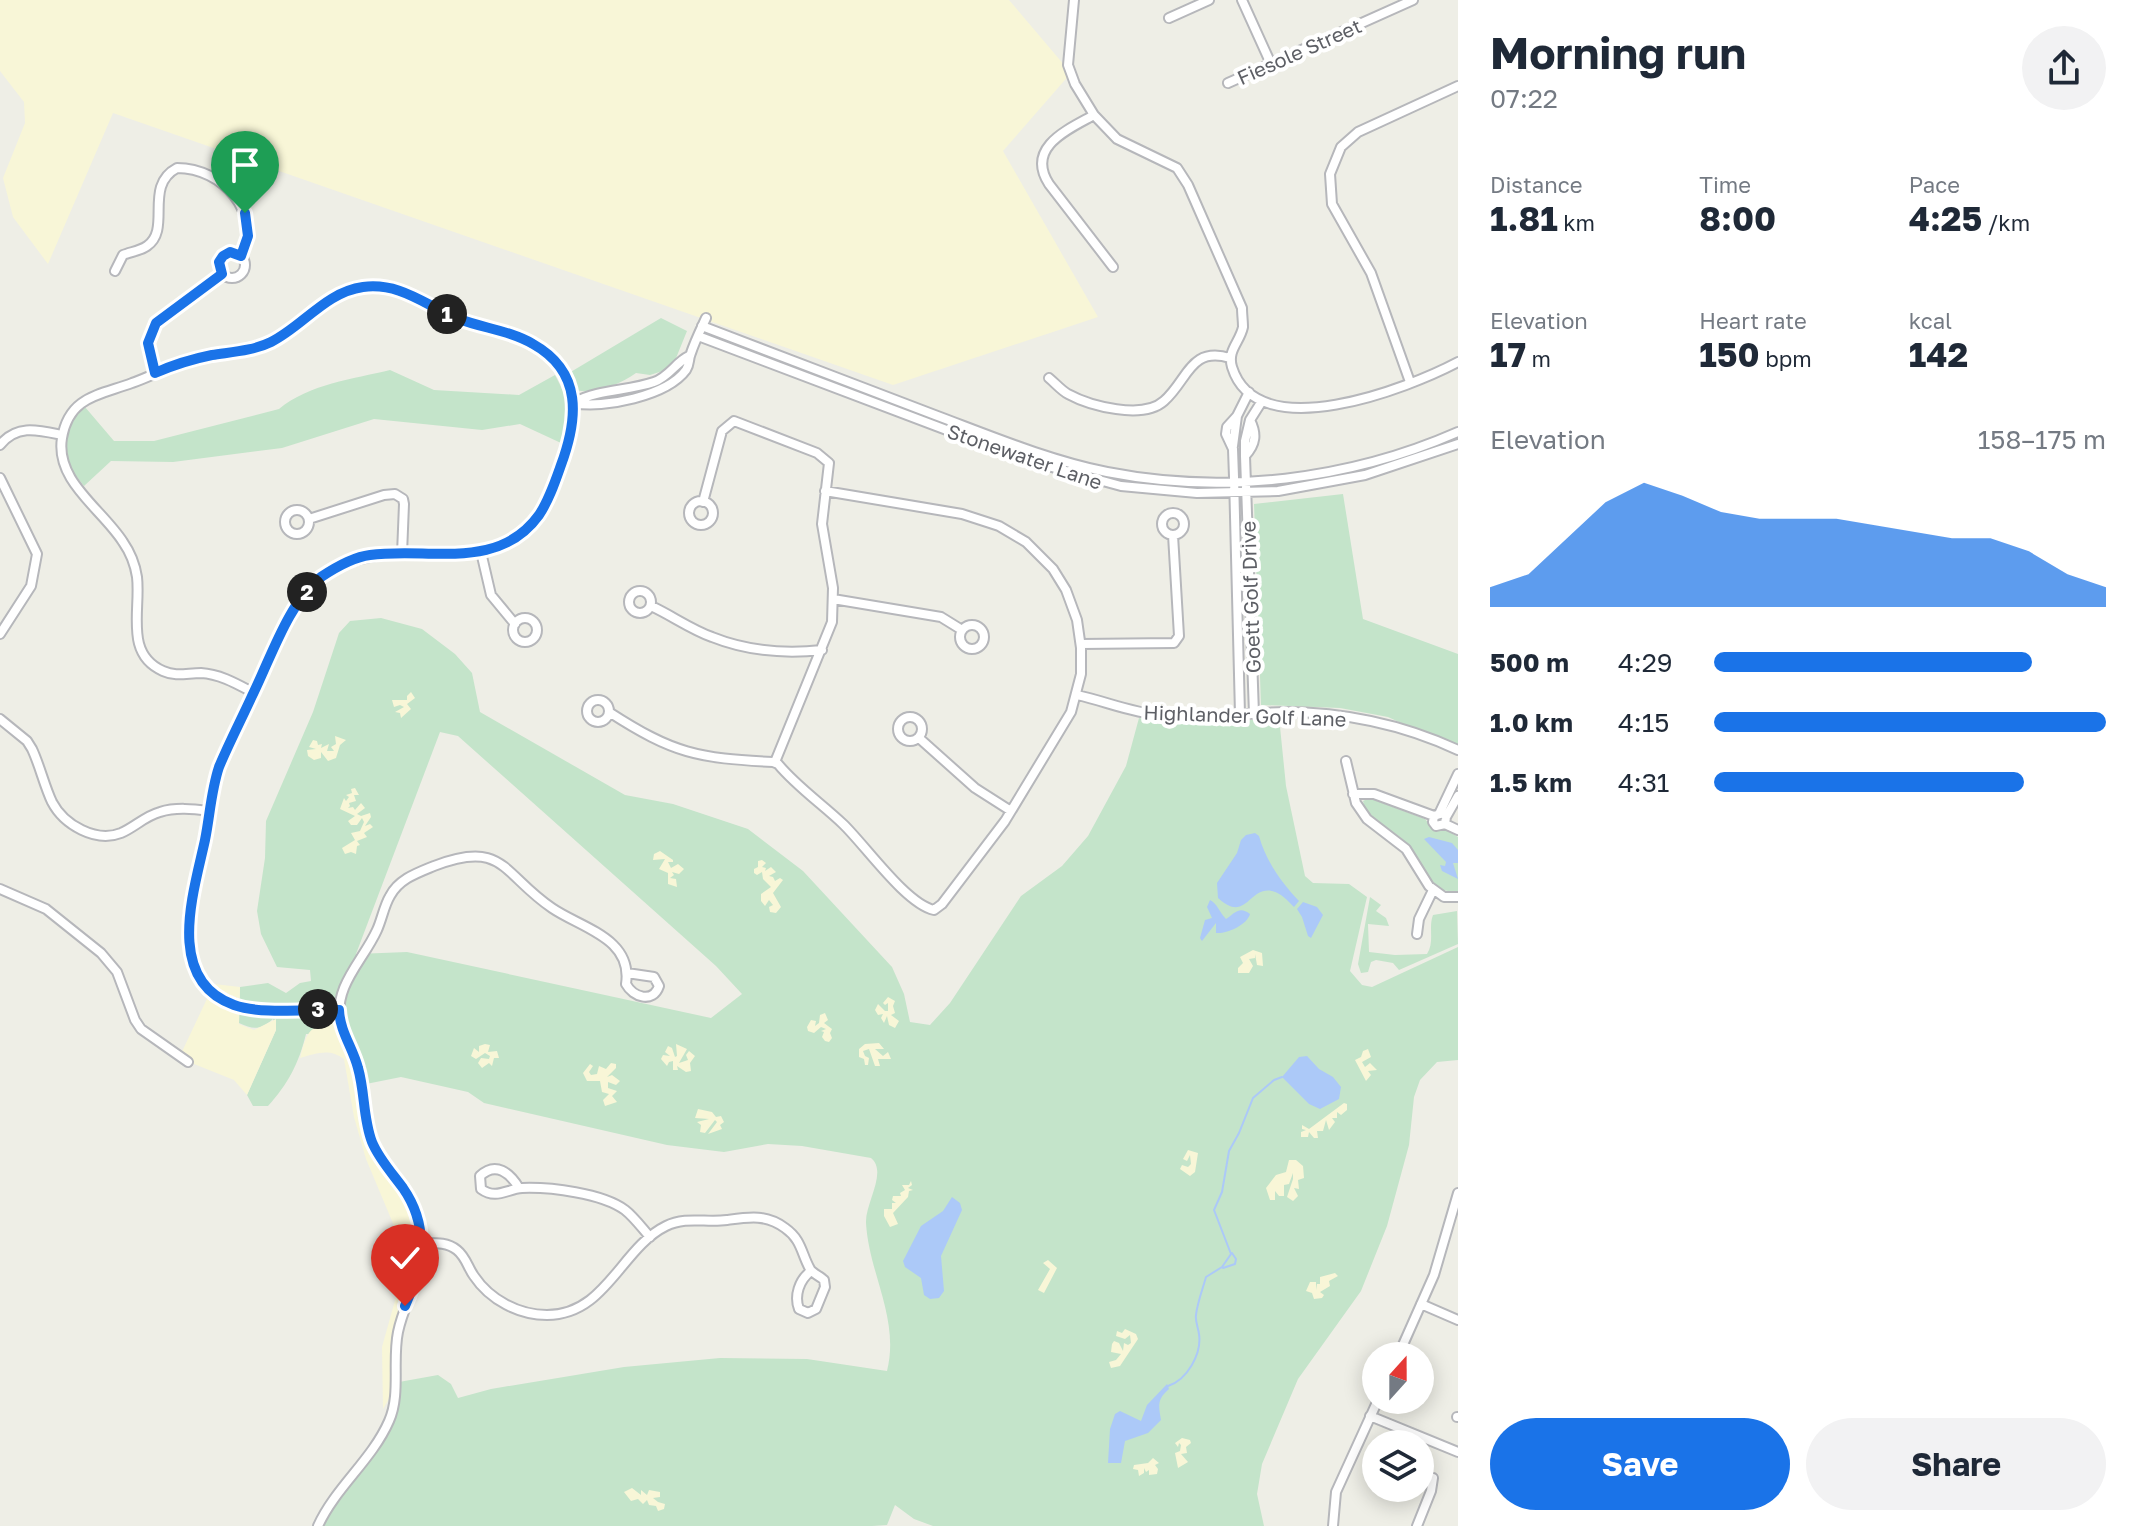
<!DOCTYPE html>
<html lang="en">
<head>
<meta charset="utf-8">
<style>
	:root { --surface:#fff; --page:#f2f2f3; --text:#1f2937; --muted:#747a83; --accent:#1a73e8 }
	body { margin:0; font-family:"Golos Text",sans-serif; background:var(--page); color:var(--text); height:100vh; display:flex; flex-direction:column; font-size:30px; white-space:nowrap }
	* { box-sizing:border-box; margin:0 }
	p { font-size:26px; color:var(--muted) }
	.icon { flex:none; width:44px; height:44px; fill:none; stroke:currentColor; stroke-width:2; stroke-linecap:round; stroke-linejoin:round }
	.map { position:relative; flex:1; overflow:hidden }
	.side { display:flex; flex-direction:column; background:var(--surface); width:680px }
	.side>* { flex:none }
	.needle { width:52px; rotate:21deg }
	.controls { position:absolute; left:1362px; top:1342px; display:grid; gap:16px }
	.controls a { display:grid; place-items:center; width:72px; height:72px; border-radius:50%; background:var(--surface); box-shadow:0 4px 20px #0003; font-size:40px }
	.pin { position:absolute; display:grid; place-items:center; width:68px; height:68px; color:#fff; margin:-82px -34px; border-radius:50% 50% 50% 0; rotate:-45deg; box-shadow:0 0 8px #0007 }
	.pin .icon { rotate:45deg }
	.km { position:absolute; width:40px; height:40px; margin:-20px; border-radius:50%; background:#222; color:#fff; font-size:22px; line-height:40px; text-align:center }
	.round { display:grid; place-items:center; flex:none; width:84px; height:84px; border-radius:42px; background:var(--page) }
	.head { display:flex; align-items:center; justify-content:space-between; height:136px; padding:0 32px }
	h1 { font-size:44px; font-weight:700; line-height:60px }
	.stats { display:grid; grid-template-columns:repeat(3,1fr); gap:12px; height:136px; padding:8px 32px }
	.stats div { display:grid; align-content:center }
	.stats b { font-size:34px; font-weight:700 }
	.stats small { font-size:22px; font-weight:400 }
	.stats p { font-size:22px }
	.chart { height:224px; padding:16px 32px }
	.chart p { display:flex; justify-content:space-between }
	.chart svg { width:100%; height:144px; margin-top:8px; fill:var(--accent); opacity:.7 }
	.button { display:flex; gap:16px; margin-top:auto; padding:16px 32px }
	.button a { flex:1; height:92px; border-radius:48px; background:var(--accent); color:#fff; font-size:32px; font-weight:700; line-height:92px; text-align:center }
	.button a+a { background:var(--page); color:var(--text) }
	ul { padding:0 32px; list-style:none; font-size:26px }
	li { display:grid; grid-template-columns:128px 96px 1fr; align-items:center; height:60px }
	li i { height:20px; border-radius:10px; background:var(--accent) }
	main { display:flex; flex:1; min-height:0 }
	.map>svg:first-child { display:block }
	.green { fill:#c4e4ca; fill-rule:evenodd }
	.sand { fill:#f8f6d7 }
	.water { fill:#acc9f8 }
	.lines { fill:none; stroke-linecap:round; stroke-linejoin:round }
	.stream { stroke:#acc9f8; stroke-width:2 }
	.street-casing { stroke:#b6b7bb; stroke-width:12 }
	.street { stroke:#fff; stroke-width:8 }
	.route-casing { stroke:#fff; stroke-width:16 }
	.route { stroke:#1a73e8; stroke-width:10 }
	.labels { text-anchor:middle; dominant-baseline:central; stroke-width:8; stroke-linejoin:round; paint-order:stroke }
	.street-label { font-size:20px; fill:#5d5f65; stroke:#fff }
</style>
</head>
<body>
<main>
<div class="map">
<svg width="1458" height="1526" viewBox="0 0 1458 1526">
	<rect width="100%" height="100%" fill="#eeeee6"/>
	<path class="green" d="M661,318L687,331L672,368L650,375L636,373C620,384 596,395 576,390L569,373Z
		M390,370L434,390L519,395L555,375C567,397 575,419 561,443L520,424L482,430L374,419L282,448L173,462L111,461L84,486C60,458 55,433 85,407L114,441H154L279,409C309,384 353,379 390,370Z
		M1343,494L1363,619L1458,654V749L1388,717L1340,708L1261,705L1254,504Z
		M381,618L422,629L455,654L472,673L480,712L625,795L673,804L748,829L803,871L892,967L904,994L910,1022L930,1025L950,1003L1021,896L1062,866L1088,836L1126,766L1139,718C1185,730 1233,721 1279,717L1286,786L1305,876L1313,883L1349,884L1367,897L1350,971L1362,985L1372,987L1458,947V1060L1437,1062L1420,1080L1414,1097L1409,1145L1387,1226L1361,1291L1298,1379L1262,1464L1257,1494L1264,1526H933L914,1519L895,1505L887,1525L872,1526H323L324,1520L394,1421L398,1406L399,1382L438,1375L451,1384L458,1398L491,1389L624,1367L720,1358L807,1359L887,1371C900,1319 869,1274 866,1223C865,1203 888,1172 871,1158L802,1146L768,1144L724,1152L667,1145L484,1103L468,1092L401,1077L366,1084L363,1068L348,1034H306C299,1063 288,1084 268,1106H253L247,1095L276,1030L273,1019C260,1030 254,1030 239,1023L240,987L268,983L286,993L300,983L311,981L310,970L277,967L261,934L257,911L265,858L266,821L313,712L339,633L350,621ZM440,732L458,736L716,966L742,994L711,1018L407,952L356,954Z
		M1369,798L1425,819L1434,830L1448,831L1458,837V891C1449,892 1442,891 1435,885C1420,873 1417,852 1402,839C1389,827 1367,821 1363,801Z
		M1370,897L1381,905L1376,911L1386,918L1389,926L1368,924L1369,952L1395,955L1427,954C1435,941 1428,928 1433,915L1457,911L1458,944L1399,970L1393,963L1376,960L1371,962L1368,972L1361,973L1358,964Z"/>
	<path class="sand" d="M0,0H1009L1071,73L1003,151L1098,317L893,385L113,113L48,264L13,217L3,178L25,123L24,102L0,71Z
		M411,692L415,698L407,704L411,709L401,718L400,713L395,712L404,707L400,705L394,707L392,700H407V696Z
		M335,736L346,740L340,745L336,758L328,761L321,752V758L314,760L308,756L307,750L316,749L309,747L313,740L317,741L318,745L322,744L321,748L329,744L327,751H334L331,747L336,744Z
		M355,788L359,795H354L356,801L349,803L350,806L348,808L353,807L355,810L361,803L365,808L357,814L361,816L370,813L371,817L365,826L370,824L373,827L364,833L367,837L357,841L360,845L357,846L356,854L351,852L345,854L342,848L355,840L351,833L360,831L364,822L362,818L357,825H351L348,821L355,816L340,809L344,798L346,801L349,797L346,795L352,793L351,789Z
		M660,851L673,860V862H668L671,868L678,864L684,869L679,874L672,872L674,875L670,878L676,879L677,887L668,884V873L659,869L665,859L653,860L654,854Z
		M762,860L766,863L762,867L766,868L765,871L771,867L776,872L769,876L773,877L775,881L780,878L783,880L773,893L781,907L776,913L770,912L769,907L773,905L769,900L765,906L761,901V894L771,887L763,879L762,872L757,875L754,873V869L758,867V861Z
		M1253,950L1262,953L1263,966L1257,965L1255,954V958L1249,959L1253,966L1249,973H1238V968L1243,963L1240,957Z
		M214,984L240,987L239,1024L254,1030L276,1019V1030L247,1095L234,1080L179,1058Z
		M888,997L895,1001L893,1006L895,1013L891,1015L899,1021L895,1028L889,1025L887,1016L884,1023L881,1018L883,1014L878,1015L875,1010L878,1004L885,1011H888V1003L885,1005L883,1003Z
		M825,1013L828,1020L824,1023L832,1029L830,1033L832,1038L829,1042L825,1041L822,1037L824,1032L821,1031L826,1029L821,1027L814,1033L808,1031L807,1027L811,1020L816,1021L815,1026L819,1023L820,1015Z
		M344,1020L363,1068L373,1134L387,1160L415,1202L424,1233L397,1353L399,1382L383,1409L382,1347L396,1297L400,1269V1240L366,1159L354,1117L344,1059C330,1048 317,1053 300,1058C308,1025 312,1026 344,1020Z
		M879,1043L884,1049H875L883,1056L888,1052L891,1059H878L880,1066H875L869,1049L863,1051L865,1056L869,1058L868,1065H865L864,1059L859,1057V1049L865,1044Z
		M485,1044L490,1045L488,1052L497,1051L499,1058H494L492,1066L489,1063L482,1068L478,1063L481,1058L489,1059L490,1056L485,1053L476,1059L471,1056L474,1048L479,1052V1046Z
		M676,1044L687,1049L679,1063L688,1060L686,1055L689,1051L695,1056L690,1063L691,1071L686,1072L677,1066L678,1070H673V1061L669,1062L667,1066L661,1059L663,1055L670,1056L665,1052L668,1046L672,1048L675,1057L677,1056Z
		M1368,1049L1371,1057L1362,1062L1365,1067L1370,1063L1377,1070L1368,1071L1371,1075L1366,1081L1355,1060L1361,1057L1363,1051Z
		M611,1063L616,1064V1068L607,1077L612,1075L620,1081L616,1085L608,1082V1088L617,1091L612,1096L617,1102L605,1106L603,1100L609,1094L602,1092L600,1081H587L583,1073L590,1064L593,1066L589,1072L591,1075L597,1074L599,1066L606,1069Z
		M1344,1103L1347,1104V1110L1341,1115L1337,1112V1118H1332L1335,1122L1329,1130L1326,1120L1323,1131H1317L1318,1138H1314L1309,1132L1308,1137H1301V1132L1306,1130L1302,1129V1125L1309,1129Z
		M698,1109L712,1112L716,1117L721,1116L724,1122L720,1125L722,1129L708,1134L717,1122L715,1120L705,1133L700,1132L701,1125L697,1122L709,1119L695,1118Z
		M1188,1150L1198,1153L1195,1172L1190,1176L1180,1169L1182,1165L1188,1167L1191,1164L1190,1155L1187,1161L1183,1159Z
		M1289,1160H1296L1303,1166L1304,1178L1298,1180L1299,1189L1294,1188L1298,1196L1293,1201L1287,1197L1293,1179V1173L1289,1184L1284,1185V1196H1279L1275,1191V1200H1270L1266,1188L1276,1175L1286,1172Z
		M911,1181L912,1185L908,1188L913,1190L909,1191L908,1197L893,1213L898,1224L890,1227L884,1216V1209H892V1203H896L892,1200L893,1196H901L900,1193L905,1190L902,1185H909Z
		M1048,1260L1057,1268L1044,1293L1038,1290L1050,1269L1043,1263Z
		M1335,1273L1338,1276L1329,1281L1330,1286L1320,1292L1324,1295L1322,1298L1314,1299L1312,1293L1306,1291L1310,1282H1316V1290L1317,1284H1320V1277Z
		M1125,1329L1136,1334L1138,1339L1120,1366L1111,1368L1109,1362L1116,1360L1121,1354L1111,1352L1112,1344L1114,1341L1119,1343L1123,1351L1124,1343L1128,1345L1131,1343L1130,1335L1125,1339L1116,1336L1117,1331L1122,1333Z
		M1182,1438L1190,1440L1191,1443L1186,1447L1187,1453L1181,1454L1188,1462L1178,1468L1175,1453L1180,1451L1181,1445L1179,1443L1178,1447L1175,1443Z
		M1153,1458L1159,1463L1155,1465L1158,1469L1157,1474L1149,1475V1470L1146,1472L1144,1468V1473L1139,1476L1138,1470L1133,1469L1134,1465L1148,1463Z
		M632,1488L641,1495V1490L647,1495L649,1490L660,1492V1497L653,1498L658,1502L665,1504L664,1509L658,1511L656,1506L649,1505L647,1500L643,1504L638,1499L631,1501L624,1492Z"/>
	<path class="water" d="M1255,833L1259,836C1266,861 1281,882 1299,901L1294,907C1288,901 1281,893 1272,891C1249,886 1246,924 1218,898L1217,883L1237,853L1241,840L1246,835Z
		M1429,837L1452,843L1458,850V863H1453L1458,879L1442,871L1440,865L1445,866L1446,862L1424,839Z
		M1210,900C1217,903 1220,913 1226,919C1234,914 1239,905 1250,914C1247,925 1227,934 1216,933V923L1202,941L1200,938L1205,920L1212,918L1207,907Z
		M1303,902L1317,907L1323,915L1311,938L1308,936L1302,917L1297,909Z
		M1307,1056L1319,1069L1333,1077L1341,1087L1339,1099L1320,1109L1309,1104L1282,1077L1299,1057Z
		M952,1197L960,1203L962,1210L941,1256L944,1291L939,1298L930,1299L924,1295L921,1278L905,1267L903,1261L921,1226L943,1211Z
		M1167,1384L1169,1389C1156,1400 1159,1407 1161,1420L1148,1433L1125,1441L1121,1463H1108L1110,1429L1115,1414L1120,1411L1141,1421L1147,1405Z"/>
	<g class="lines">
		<path class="stream" d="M1223,1268L1235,1264L1236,1259L1232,1253
			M1168,1386C1187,1380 1202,1354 1199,1334C1198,1327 1195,1321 1196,1315C1197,1304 1203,1288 1206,1277L1222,1267L1231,1254L1214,1210L1222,1192L1229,1151L1239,1133L1253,1098L1274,1080L1282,1077"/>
		<g class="street-casing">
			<path id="street" d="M1074,0L1068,65L1075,84L1094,115L1117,139L1177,168L1188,185L1242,308C1242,314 1243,321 1243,327C1240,342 1227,350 1232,367C1257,448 1409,388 1458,362
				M1242,0L1271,64
				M1169,18L1209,0
				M1228,83L1413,0
				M1094,115C1069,129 1025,147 1049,184L1113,267
				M219 265a13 13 0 1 1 26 0a13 13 0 1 1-26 0Z
				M115,271L123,255C130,252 140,251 147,246C172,229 143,186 177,168C223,168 262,213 241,256
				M702,326C780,356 857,385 935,415C991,436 1048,460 1107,472C1224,495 1349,480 1458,432
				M698,336L1026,460L1121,486L1197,493L1278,491L1365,475L1458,444
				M155,373L148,343L156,323L222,274
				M1049,378C1055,383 1062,391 1068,394C1090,406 1143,420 1164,401C1188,380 1190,346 1230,358
				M1410,382L1371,273L1332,204L1330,174L1341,147L1358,132L1458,86
				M575,402C599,389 628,391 654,382C669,377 676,362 689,356
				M574,403C603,409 667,396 686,370C690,364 688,360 691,353C695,341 701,329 706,318
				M0,445C17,424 38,430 62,435
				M1233,446L1237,416
				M1245,456V441L1250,420
				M0,478L37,554L31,586L0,634
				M689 513a12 12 0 1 1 24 0a12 12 0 1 1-24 0Z
				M703,502L722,431L734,421L817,453L829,463L822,524L833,588L832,622L775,762
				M285 522a12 12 0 1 1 24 0a12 12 0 1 1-24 0Z
				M1162 524a11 11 0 1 1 22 0a11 11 0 1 1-22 0Z
				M309,519L384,495L395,494L403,499L404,504L402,554
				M481,552L491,595L515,624
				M629 602a11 11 0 1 1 22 0a11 11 0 1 1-22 0Z
				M833,599L941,617L962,630
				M651,606C671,615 690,629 712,637C747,651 785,654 822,650
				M513 630a12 12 0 1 1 24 0a12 12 0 1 1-24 0Z
				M960 637a12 12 0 1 1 24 0a12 12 0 1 1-24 0Z
				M1081,644L1174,643L1179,636L1173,535
				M254,693C237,684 220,674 201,673C187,673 176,677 163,671C124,654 141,610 137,577C135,564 130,552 123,542C102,509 55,481 62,438C69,396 100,395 132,383C153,376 172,364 194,359C218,353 246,354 269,343C304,327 327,290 367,287C403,284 426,306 456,318C480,327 506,330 529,342C596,374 573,440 551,493C508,597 395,523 323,576C286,603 270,659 251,699C240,722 227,744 219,768C211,789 210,812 206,834C197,880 171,940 204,982C234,1021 296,1008 339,1010
				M1077,695C1105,701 1132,713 1161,715C1201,719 1244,713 1284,712C1344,712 1404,725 1458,750
				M587 711a11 11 0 1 1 22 0a11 11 0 1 1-22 0Z
				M609,712C674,754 697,758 773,762L778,764C796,786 822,804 843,824C865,845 906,904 934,910L942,904L1005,821L1071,712L1081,674V648L1077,620L1066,590L1053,569L1026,542L999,526L962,514L825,491
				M1240,714L1234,477L1233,449L1226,434L1227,427L1237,416L1249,392
				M1254,714L1245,456C1256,444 1257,434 1250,420L1262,401
				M898 729a12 12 0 1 1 24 0a12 12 0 1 1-24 0Z
				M0,719L27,741L32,749C40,766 44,785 52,802C64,825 96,843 121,833C135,827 145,816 160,812C176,807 193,809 210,811
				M919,738L975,788L1011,811
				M1346,761L1356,803L1367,819L1406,849L1429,886L1444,897H1458
				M1353,794H1374L1434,816L1443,813L1446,817L1445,824L1436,826L1433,822L1434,816
				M1440,812L1458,774
				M1446,817L1458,796
				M1445,824L1458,830
				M0,889L46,909L101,953L117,972L135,1020L141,1029L188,1062
				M1417,934L1419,919L1433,890
				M519,1188C510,1173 496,1161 480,1176L481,1189C496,1200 507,1189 522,1188C550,1187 602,1193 625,1210C634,1217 642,1228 650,1237
				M422,1243C435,1243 447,1242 457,1250C466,1257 468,1268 474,1276C490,1300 519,1315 547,1315C606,1315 621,1248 666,1226C686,1216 706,1223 727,1220C749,1217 766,1214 785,1228C802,1240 801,1253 810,1269C812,1273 820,1276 824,1280L825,1287L816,1309L808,1313L799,1309C794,1296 799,1280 811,1271
				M1421,1304L1458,1320
				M1398,1356L1434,1275L1458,1193
				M1370,1416L1458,1452
				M1457,1417H1458
				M318,1526C335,1488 372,1460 389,1421C401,1394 392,1361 398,1332C404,1302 423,1276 422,1245C422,1206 394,1181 376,1149C364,1128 366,1102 361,1079C357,1059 344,1042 340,1022C334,985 363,961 377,930C382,919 384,906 390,896C399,879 417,873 434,866C504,839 502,874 552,908C581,928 633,938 626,984C633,997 653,1004 659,986L654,977L627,973
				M1333,1526L1336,1492L1378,1400
				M1417,1526L1431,1491L1433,1478"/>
		</g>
		<use href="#street" class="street"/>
	</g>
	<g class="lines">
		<g class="route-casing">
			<path id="route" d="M245,213L248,236L241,256L230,252L223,256L219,262L222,274L156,323L148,343L155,373C173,365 192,359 212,355C231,352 253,351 271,342C303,326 326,292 363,287C401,282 426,306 459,319C483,328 511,331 533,344C583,372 578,419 561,465C555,482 549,500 539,515C498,572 429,547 370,555C353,557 336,567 321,577C289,601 270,660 252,696C241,720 229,743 219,767C211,791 210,815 205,840C194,891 164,980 234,1005C262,1015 308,1009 339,1010C340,1032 353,1048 358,1068C365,1092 363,1119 372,1142C379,1159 392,1173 403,1188C430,1227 423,1265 405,1306"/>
		</g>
		<use href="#route" class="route"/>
	</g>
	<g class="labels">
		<g class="street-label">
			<text transform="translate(1299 51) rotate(-24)">Fiesole Street</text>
			<text transform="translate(1025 456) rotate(19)">Stonewater Lane</text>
			<text transform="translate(1250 597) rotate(-92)">Goett Golf Drive</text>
			<text transform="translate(1245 715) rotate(2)">Highlander Golf Lane</text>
		</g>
	</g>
</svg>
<div class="controls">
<a><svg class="needle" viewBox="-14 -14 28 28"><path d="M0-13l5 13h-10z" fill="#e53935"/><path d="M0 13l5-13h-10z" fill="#747a83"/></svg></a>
<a><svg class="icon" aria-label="layers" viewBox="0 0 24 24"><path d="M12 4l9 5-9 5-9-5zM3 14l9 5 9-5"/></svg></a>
</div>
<div class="pin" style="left:245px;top:213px;background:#1e9e55"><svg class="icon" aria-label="arrive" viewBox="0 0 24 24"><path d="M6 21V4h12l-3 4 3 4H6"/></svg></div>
<div class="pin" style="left:405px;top:1306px;background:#d93025"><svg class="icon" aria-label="check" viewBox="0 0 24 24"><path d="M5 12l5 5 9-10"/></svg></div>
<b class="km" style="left:447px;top:314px">1</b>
<b class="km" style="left:307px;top:592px">2</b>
<b class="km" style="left:318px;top:1009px">3</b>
</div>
<section class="side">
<div class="head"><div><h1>Morning run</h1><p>07:22</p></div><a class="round"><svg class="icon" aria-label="share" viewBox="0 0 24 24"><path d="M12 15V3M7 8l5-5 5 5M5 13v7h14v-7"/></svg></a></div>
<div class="stats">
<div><p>Distance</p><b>1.81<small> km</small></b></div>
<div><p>Time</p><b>8:00</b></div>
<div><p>Pace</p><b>4:25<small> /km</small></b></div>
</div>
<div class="stats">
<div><p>Elevation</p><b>17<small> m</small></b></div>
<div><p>Heart rate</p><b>150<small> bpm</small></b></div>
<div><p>kcal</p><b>142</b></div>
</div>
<div class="chart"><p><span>Elevation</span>158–175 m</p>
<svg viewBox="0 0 160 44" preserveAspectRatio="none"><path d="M0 44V38L10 34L20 23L30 12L40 6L50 10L60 15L70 17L80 17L90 17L100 19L110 21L120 23L130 23L140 27L150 34L160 38V44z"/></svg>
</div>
<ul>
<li><b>500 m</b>4:29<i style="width:81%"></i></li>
<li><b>1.0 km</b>4:15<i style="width:100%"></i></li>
<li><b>1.5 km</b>4:31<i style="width:79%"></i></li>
</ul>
<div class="button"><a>Save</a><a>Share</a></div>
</section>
</main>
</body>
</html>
